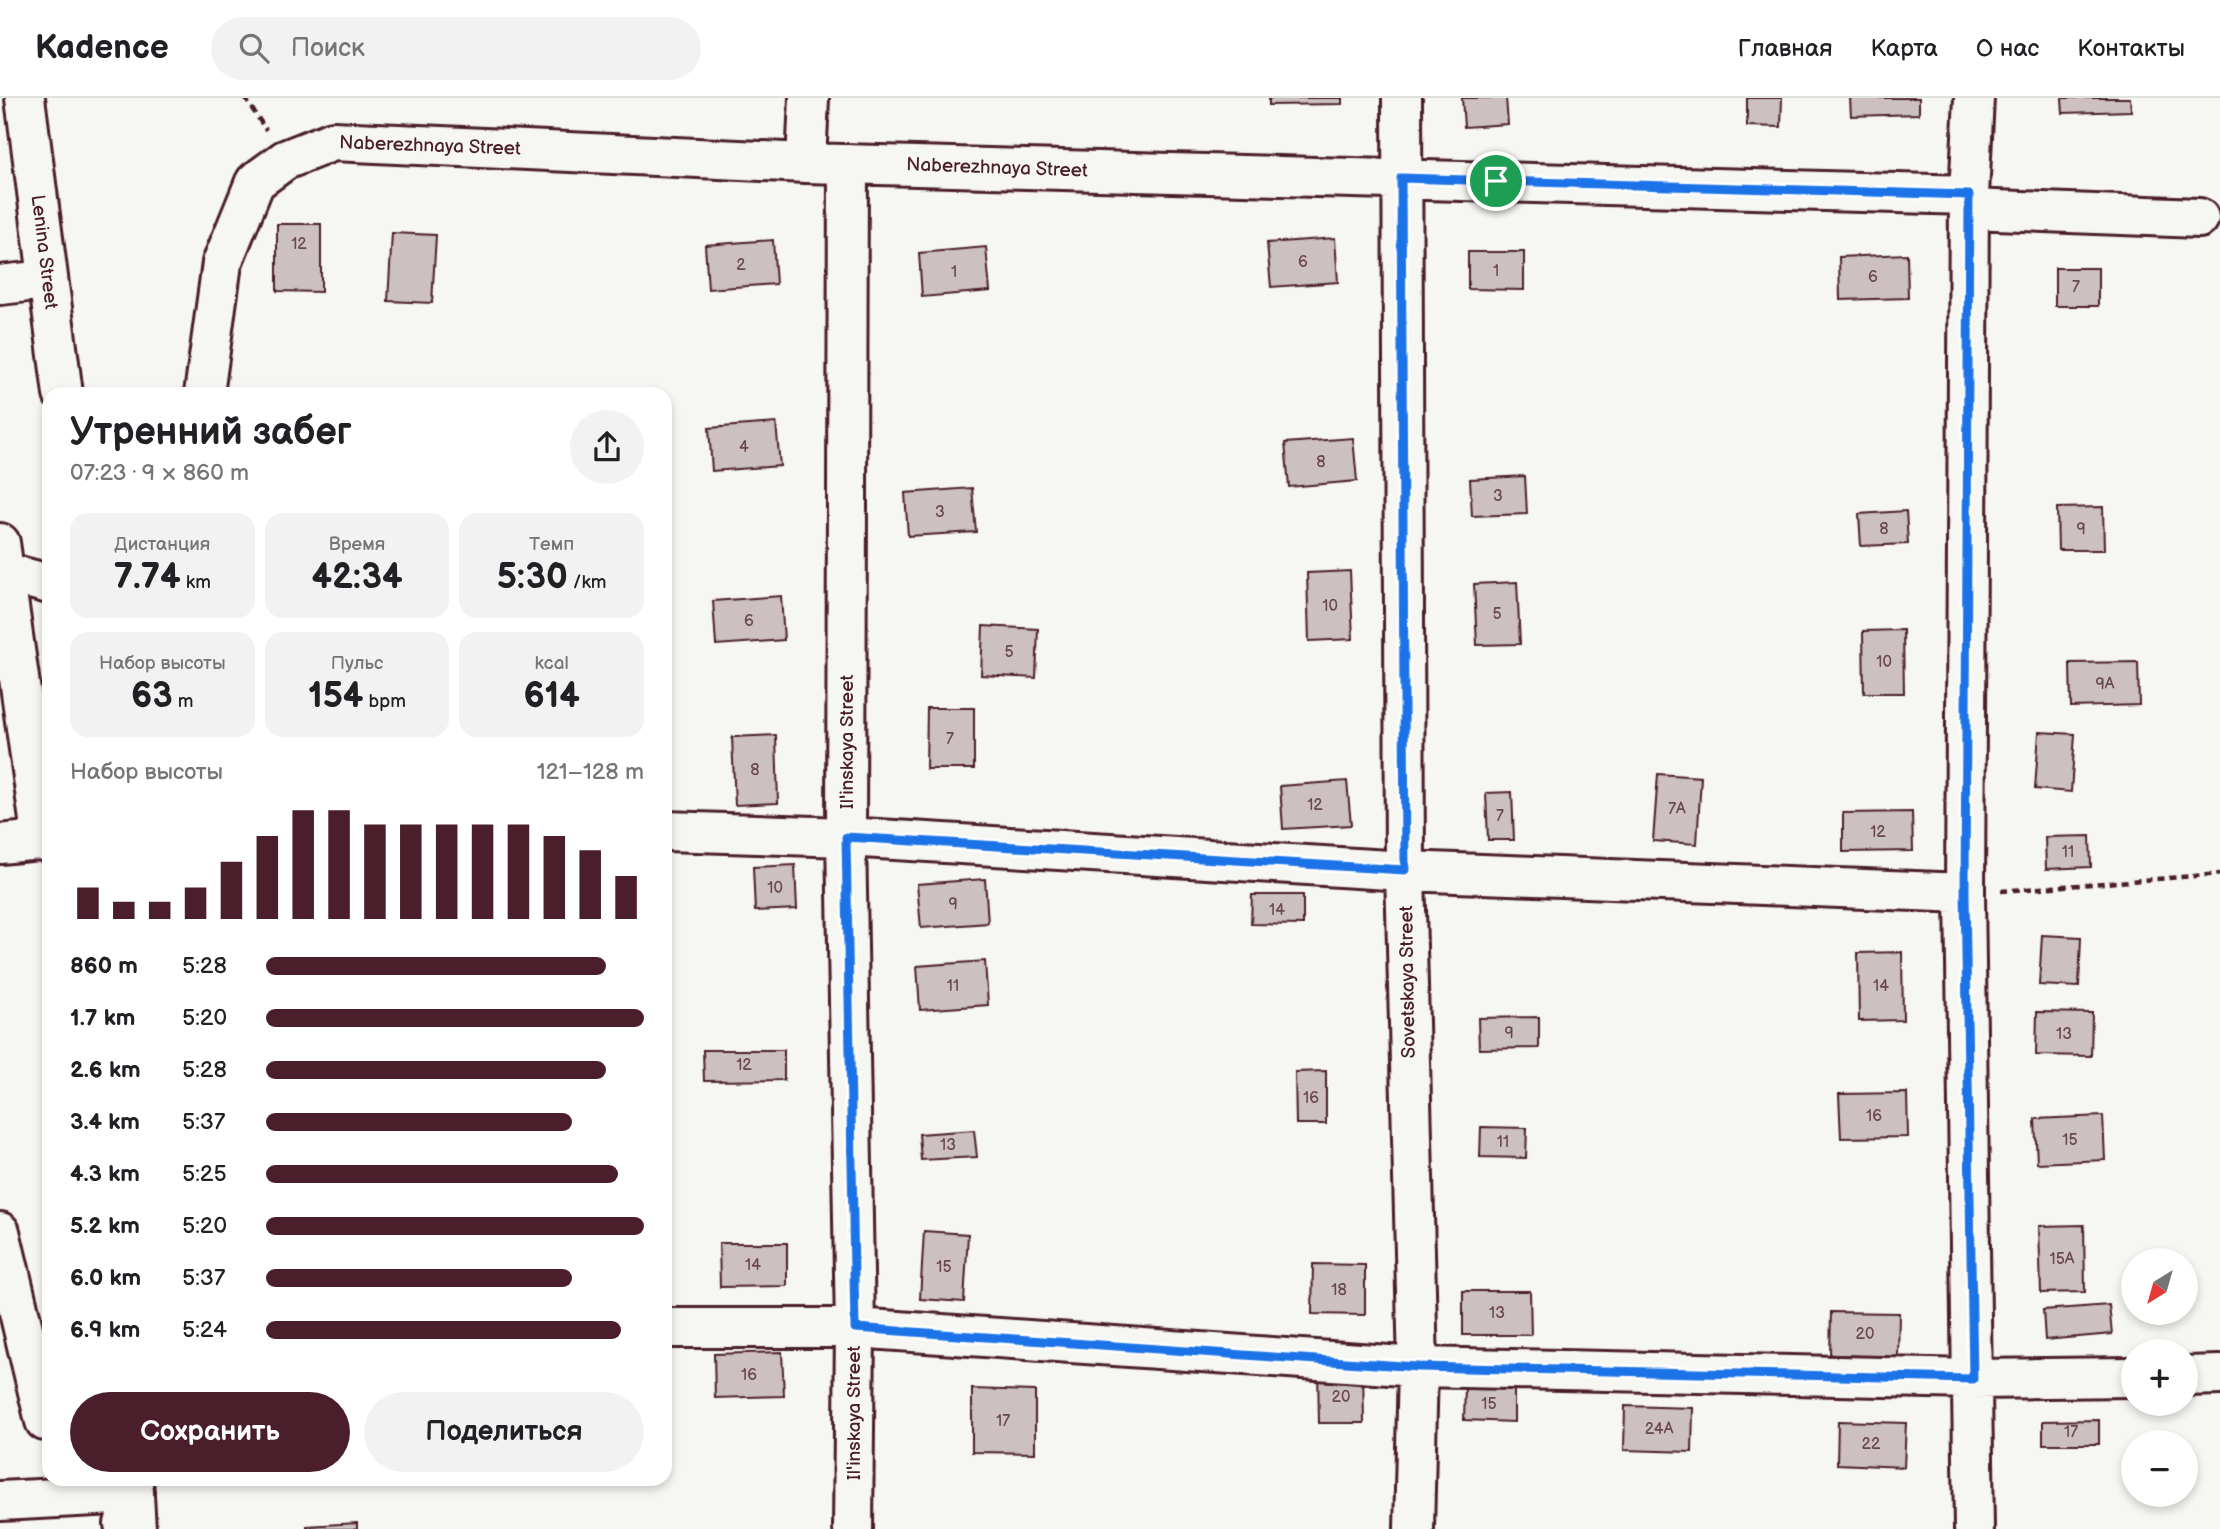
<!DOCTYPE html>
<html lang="ru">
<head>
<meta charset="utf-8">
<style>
	:root { --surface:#fff; --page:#f2f2f2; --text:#202124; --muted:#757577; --line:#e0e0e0; --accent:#4a1f2b }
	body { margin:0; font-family:"Balsamiq Sans",sans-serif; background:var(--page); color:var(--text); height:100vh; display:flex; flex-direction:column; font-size:26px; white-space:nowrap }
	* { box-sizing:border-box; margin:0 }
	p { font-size:23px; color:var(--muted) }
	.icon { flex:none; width:38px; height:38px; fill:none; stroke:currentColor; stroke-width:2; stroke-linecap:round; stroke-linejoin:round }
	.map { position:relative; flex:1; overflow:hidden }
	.details { position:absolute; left:42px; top:289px; width:630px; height:1099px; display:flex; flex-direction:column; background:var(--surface); border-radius:21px; box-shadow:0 4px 10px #0003 }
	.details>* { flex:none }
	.needle { width:46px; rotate:217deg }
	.controls { position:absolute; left:2121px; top:1150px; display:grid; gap:14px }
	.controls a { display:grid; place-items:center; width:77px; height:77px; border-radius:50%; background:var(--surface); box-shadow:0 4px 10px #0003; font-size:35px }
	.pin { position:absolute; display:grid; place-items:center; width:60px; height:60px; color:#fff; margin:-30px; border:4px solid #fff; border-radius:50%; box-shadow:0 2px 7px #0007 }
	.round { display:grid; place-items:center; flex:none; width:74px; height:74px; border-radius:37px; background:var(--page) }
	.headline { display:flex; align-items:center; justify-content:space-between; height:119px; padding:0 28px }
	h1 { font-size:38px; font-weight:700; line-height:52px }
	.figures { display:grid; grid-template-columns:repeat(3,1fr); gap:10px; height:119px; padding:7px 28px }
	.figures div { display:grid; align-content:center; border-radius:18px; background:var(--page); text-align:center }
	.figures b { font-size:35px; font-weight:700 }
	.figures small { font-size:19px; font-weight:400 }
	.figures p { font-size:19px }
	.chart { height:196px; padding:14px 28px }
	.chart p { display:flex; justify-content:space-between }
	.chart svg { width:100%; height:126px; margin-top:7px; stroke:var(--accent); stroke-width:6 }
	.button { display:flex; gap:14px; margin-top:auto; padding:14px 28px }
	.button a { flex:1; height:80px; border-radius:42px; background:var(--accent); color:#fff; font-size:28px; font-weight:700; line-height:80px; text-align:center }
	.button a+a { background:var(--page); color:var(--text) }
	ul { padding:0 28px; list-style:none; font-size:23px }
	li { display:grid; grid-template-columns:112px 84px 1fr; align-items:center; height:52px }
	li i { height:18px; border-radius:9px; background:var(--accent) }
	header { display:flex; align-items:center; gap:42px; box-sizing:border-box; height:98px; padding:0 35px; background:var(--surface); border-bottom:2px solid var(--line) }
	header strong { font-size:33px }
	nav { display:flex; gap:38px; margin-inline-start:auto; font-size:24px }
	.search { width:490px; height:63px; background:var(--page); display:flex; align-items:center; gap:18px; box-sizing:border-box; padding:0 24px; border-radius:38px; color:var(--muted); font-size:26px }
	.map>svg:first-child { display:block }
	.building { fill:#ccc1c0; stroke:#4a1f2b; stroke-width:2 }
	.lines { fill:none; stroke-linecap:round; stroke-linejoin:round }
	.minor-casing { stroke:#4a1f2b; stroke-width:44 }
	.major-casing { stroke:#4a1f2b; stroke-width:44 }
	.path { stroke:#4a1f2b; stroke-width:4.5; stroke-dasharray:7 5; stroke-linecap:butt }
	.minor { stroke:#f6f6f2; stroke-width:38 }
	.major { stroke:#f6f6f2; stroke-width:38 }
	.route-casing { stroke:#fff; stroke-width:14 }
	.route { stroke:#1a73e8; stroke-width:9 }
	.labels { text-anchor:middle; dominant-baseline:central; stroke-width:5; stroke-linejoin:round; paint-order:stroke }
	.number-label { font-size:16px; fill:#6a4850 }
	.street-label { font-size:19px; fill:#4a1f2b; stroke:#f6f6f2 }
</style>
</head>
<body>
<header>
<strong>Kadence</strong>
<div class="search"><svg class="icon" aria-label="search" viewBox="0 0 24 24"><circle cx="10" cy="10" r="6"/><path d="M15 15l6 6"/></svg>Поиск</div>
<nav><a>Главная</a><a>Карта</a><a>О нас</a><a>Контакты</a></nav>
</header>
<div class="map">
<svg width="2220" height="1431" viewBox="0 0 2220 1431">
	<rect width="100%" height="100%" fill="#f6f6f2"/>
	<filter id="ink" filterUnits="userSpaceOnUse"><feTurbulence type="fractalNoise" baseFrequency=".0143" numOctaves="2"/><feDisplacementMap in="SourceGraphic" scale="14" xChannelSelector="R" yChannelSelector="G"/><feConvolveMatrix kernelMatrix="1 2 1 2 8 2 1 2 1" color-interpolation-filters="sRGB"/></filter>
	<g filter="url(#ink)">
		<path class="building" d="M1269,0H1342V6L1269,7Z
			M1462,0H1506L1508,26L1464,29Z
			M1747,0H1782L1781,29L1747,28Z
			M1850,0H1919V16L1851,18Z
			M2062,0H2130L2131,13L2063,15Z
			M277,126H321V194L277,193Z
			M392,135L436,137L432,205L388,203Z
			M1335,140L1338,184L1271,189L1267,145Z
			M773,142L776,186L708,191L705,147Z
			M986,149L990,193L922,199L919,155Z
			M1468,154H1524V192L1468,191Z
			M1907,156L1908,200L1840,202L1839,159Z
			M2055,170H2098V208H2055Z
			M776,325L780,368L712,373L709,330Z
			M1353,340L1357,383L1289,389L1285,345Z
			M1525,378L1527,416L1472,418L1470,381Z
			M972,390L976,434L908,438L905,395Z
			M2103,409L2104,452H2058L2057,410Z
			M1906,413L1908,446L1861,448L1859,416Z
			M1350,473L1353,541L1309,543L1307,475Z
			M1517,484L1520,546L1477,547L1474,486Z
			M781,498L784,542L716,547L713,503Z
			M983,528L1038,531L1036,580L981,577Z
			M1903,532L1904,595H1864L1863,533Z
			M2138,564L2139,607L2071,609L2070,565Z
			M927,610H974V671H926Z
			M2039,634L2075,636L2071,694L2035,691Z
			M776,637L778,705L735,707L732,639Z
			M1658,676L1701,679L1697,746L1653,743Z
			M1347,683L1351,727L1283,731L1280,688Z
			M1512,694L1514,742H1488L1486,695Z
			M1912,714L1913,753L1843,754V715Z
			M2090,738L2091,769L2046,771L2045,739Z
			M795,767L797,811L755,813L753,769Z
			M985,781L988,825L921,830L917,786Z
			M1252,797H1303V827L1251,826Z
			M2042,837L2081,839L2079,889L2039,887Z
			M1902,854L1903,922L1859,923L1858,855Z
			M985,863L988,907L920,912L917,868Z
			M2037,914L2092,915L2091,958L2036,957Z
			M1539,919V950L1479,951L1478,920Z
			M703,952H784V982L704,983Z
			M1326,973V1026H1296L1295,974Z
			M1907,995L1908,1039L1841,1040L1839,996Z
			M2103,1018L2105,1062L2037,1065L2035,1021Z
			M1481,1029L1527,1030L1526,1060L1480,1059Z
			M974,1032L977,1059L921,1062L919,1036Z
			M2084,1127L2085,1194L2041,1195L2039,1128Z
			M924,1133L968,1136L964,1204L920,1201Z
			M719,1145H787V1188L720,1189Z
			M1313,1166L1365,1167V1217L1312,1216Z
			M1463,1193H1530L1531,1237H1463Z
			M2109,1207L2112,1236L2045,1242L2043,1212Z
			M1831,1214L1899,1215L1898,1259L1830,1257Z
			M782,1254L784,1298L715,1300L714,1256Z
			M1318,1273H1363L1364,1325H1319Z
			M1465,1288L1514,1289V1324L1464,1322Z
			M972,1291L1035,1293V1355L972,1354Z
			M1625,1308L1693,1310L1692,1354L1624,1352Z
			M2099,1322V1346H2043V1323Z
			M1838,1323L1906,1325L1904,1369L1837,1366Z
			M357,1425V1431H307V1428Z"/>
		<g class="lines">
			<g class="minor-casing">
				<path id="minor" d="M1402,0L1405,773L1418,1269L1414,1431
					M1974,0L1969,97L1965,795L1974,1431
					M806,65L809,0
					M848,66L846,739L855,1230L853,1431
					M1969,111L2199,120
					M0,187L46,182
					M204,296L222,165L255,84L285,62L333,43L806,65L1969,97
					M0,445L42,743
					M4,474L49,486
					M665,733L846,739L1405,773L1965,795
					M0,746L49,741
					M0,1134L45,1323L49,1322
					M665,1230H855L1418,1269L1973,1281L2133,1279
					M2186,1278L2220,1277
					M0,1403L134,1396L124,1426"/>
			</g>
			<g class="major-casing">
				<path id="major" d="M25,0L63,296
					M133,1381L136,1431"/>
			</g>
			<path class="path" d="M245,0L266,32
				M2001,793L2220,776"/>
			<use href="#minor" class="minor"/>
			<use href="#major" class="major"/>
		</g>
	</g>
	<g class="lines" filter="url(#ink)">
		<g class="route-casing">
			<path id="route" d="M1401,80L1969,97L1965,795L1973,1281L1418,1269L855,1230L846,739L1405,772Z"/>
		</g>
		<use href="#route" class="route"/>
	</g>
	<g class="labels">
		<g class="number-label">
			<text x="299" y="146">12</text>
			<text x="1303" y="164">6</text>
			<text x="741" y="167">2</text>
			<text x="1496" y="173">1</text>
			<text x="954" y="174">1</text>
			<text x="1873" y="179">6</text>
			<text x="2076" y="189">7</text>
			<text x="744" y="349">4</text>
			<text x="1321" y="364">8</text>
			<text x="1498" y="398">3</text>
			<text x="940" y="414">3</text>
			<text x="1884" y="431">8</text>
			<text x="2081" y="431">9</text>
			<text x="1330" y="508">10</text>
			<text x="1497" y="516">5</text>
			<text x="749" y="523">6</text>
			<text x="1009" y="554">5</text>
			<text x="1884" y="564">10</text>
			<text x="2105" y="586">9А</text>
			<text x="950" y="641">7</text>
			<text x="755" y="672">8</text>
			<text x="1315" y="707">12</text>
			<text x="1677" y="711">7А</text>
			<text x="1500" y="718">7</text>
			<text x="1878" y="734">12</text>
			<text x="2068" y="754">11</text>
			<text x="775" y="790">10</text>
			<text x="953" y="806">9</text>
			<text x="1277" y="812">14</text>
			<text x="953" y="888">11</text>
			<text x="1881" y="888">14</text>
			<text x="1509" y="935">9</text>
			<text x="2064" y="936">13</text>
			<text x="744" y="967">12</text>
			<text x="1311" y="1000">16</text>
			<text x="1874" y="1018">16</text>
			<text x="2070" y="1042">15</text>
			<text x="1503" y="1044">11</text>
			<text x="948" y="1047">13</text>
			<text x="2062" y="1161">15А</text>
			<text x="753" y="1167">14</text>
			<text x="944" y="1169">15</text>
			<text x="1339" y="1192">18</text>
			<text x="1497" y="1215">13</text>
			<text x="1865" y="1236">20</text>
			<text x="749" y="1277">16</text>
			<text x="1341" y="1299">20</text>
			<text x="1489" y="1306">15</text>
			<text x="1003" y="1323">17</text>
			<text x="1659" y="1331">24А</text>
			<text x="2071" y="1334">17</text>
			<text x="1871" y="1346">22</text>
		</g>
		<g class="street-label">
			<text transform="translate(430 48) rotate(2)">Naberezhnaya Street</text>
			<text transform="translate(997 70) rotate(2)">Naberezhnaya Street</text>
			<text transform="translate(44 154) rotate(83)">Lenina Street</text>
			<text transform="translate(847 644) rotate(-90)">Il'inskaya Street</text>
			<text transform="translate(1408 884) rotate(-91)">Sovetskaya Street</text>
			<text transform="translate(854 1315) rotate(-90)">Il'inskaya Street</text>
		</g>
	</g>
</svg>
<div class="controls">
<a><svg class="needle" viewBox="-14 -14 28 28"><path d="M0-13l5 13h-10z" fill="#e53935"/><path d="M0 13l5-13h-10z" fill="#757577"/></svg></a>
<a>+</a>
<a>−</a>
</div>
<div class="pin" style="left:1496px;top:83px;background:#1e9e55"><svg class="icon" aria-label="arrive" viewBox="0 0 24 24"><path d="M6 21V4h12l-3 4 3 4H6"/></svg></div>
<section class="details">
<div class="headline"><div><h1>Утренний забег</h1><p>07:23 · 9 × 860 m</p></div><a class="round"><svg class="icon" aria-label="share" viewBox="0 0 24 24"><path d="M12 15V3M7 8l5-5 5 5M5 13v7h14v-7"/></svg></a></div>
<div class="figures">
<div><p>Дистанция</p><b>7.74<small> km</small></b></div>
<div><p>Время</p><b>42:34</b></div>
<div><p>Темп</p><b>5:30<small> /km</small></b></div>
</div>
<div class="figures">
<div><p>Набор высоты</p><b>63<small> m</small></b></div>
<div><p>Пульс</p><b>154<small> bpm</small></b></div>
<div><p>kcal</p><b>614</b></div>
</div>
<div class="chart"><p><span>Набор высоты</span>121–128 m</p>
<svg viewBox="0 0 160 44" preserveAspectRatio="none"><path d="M5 44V33M15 44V38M25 44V38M35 44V33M45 44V24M55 44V15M65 44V6M75 44V6M85 44V11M95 44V11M105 44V11M115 44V11M125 44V11M135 44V15M145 44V20M155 44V29"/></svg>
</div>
<ul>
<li><b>860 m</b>5:28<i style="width:90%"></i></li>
<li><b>1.7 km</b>5:20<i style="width:100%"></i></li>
<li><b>2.6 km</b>5:28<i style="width:90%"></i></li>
<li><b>3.4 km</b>5:37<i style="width:81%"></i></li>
<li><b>4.3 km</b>5:25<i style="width:93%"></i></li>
<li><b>5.2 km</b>5:20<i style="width:100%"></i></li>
<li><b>6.0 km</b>5:37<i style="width:81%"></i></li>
<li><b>6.9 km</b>5:24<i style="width:94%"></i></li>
</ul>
<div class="button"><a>Сохранить</a><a>Поделиться</a></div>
</section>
</div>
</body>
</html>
